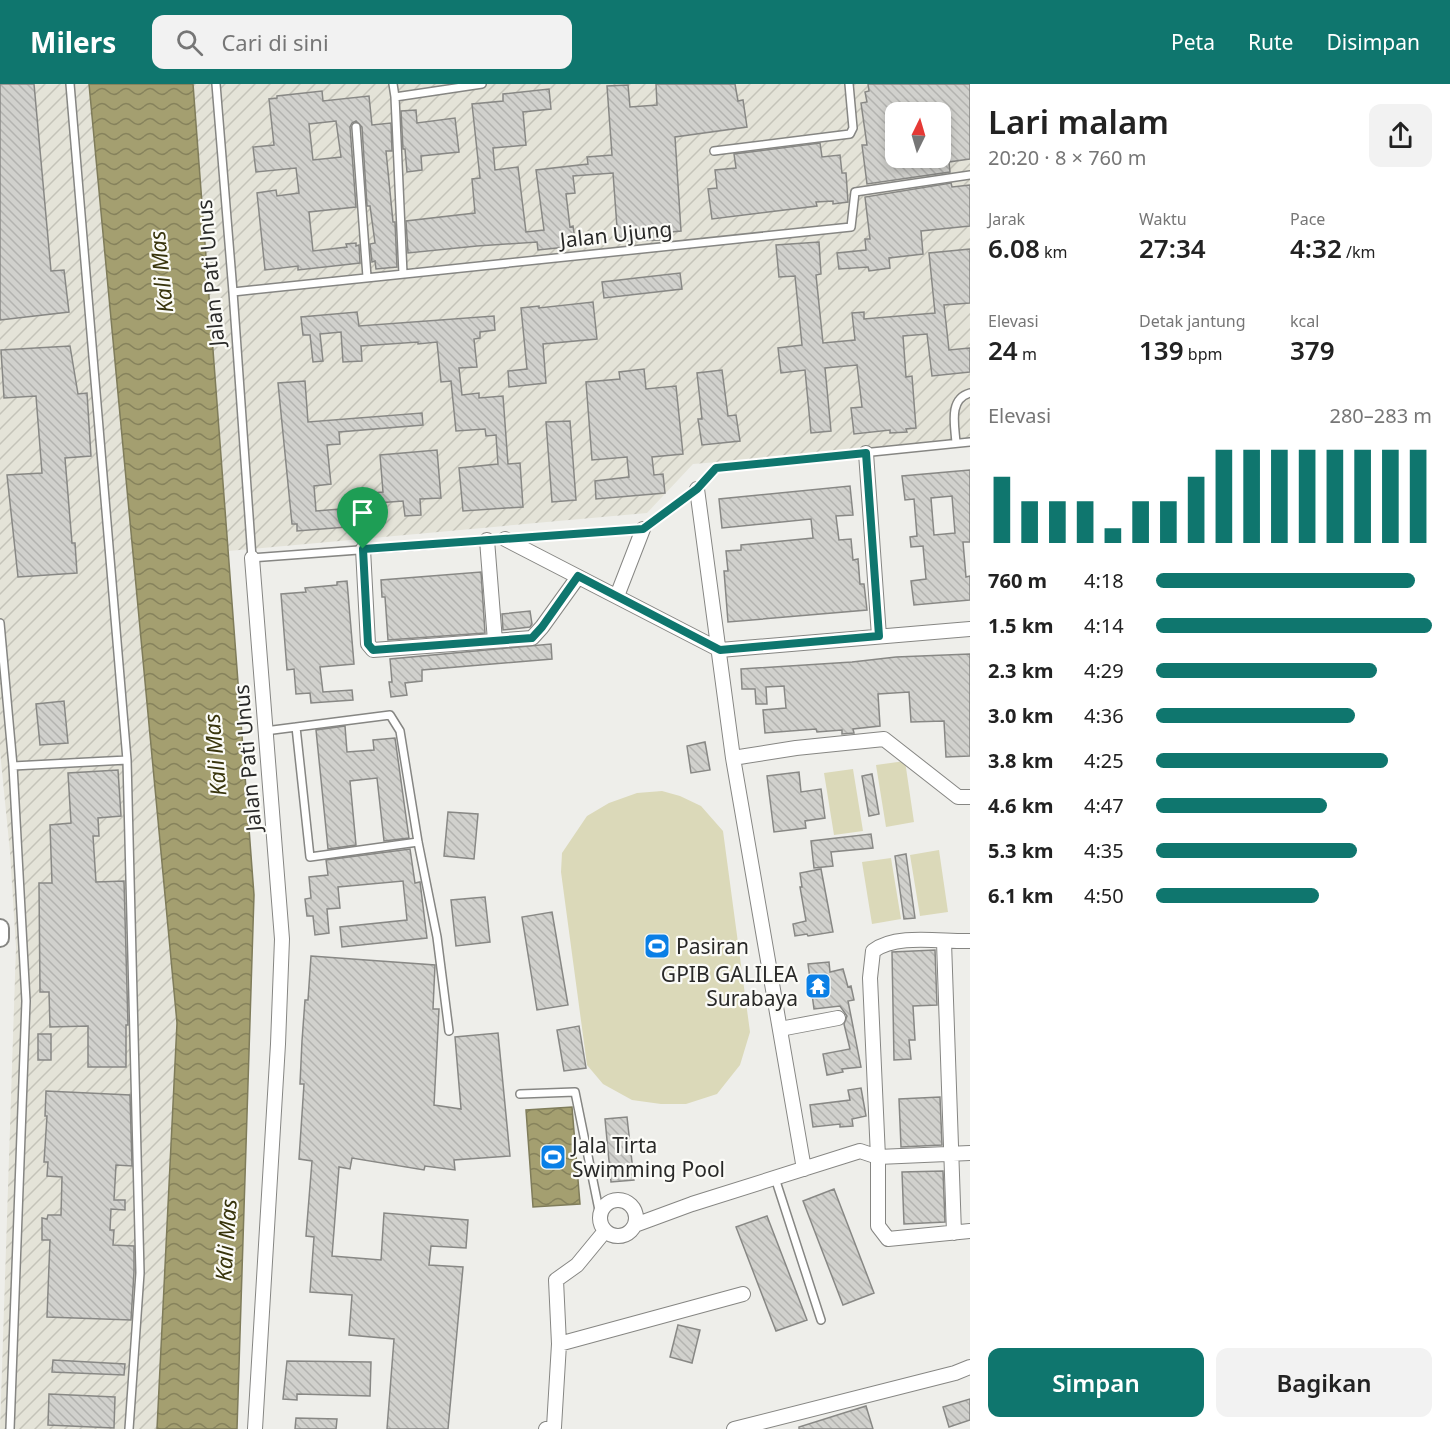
<!DOCTYPE html>
<html lang="id">
<head>
<meta charset="utf-8">
<style>
	:root { --surface:#fff; --page:#f2f2f2; --text:#222; --muted:#767676; --accent:#0f766e }
	body { margin:0; font-family:"Noto Sans",sans-serif; background:var(--page); color:var(--text); height:100vh; display:flex; flex-direction:column; font-size:22px; white-space:nowrap }
	* { box-sizing:border-box; margin:0 }
	p { font-size:20px; color:var(--muted) }
	.icon { flex:none; width:33px; height:33px; fill:none; stroke:currentColor; stroke-width:2; stroke-linecap:round; stroke-linejoin:round }
	.map { position:relative; flex:1; overflow:hidden }
	.panel { display:flex; flex-direction:column; background:var(--surface); width:480px }
	.panel>* { flex:none }
	.needle { width:39px; rotate:5deg }
	.tools { position:absolute; left:885px; top:18px; display:grid; gap:12px }
	.tools a { display:grid; place-items:center; width:66px; height:66px; border-radius:12px; background:var(--surface); box-shadow:0 3px 9px #0003; font-size:30px }
	.pin { position:absolute; display:grid; place-items:center; width:51px; height:51px; color:#fff; margin:-62px -26px; border-radius:50% 50% 50% 0; rotate:-45deg; box-shadow:0 0 6px #0007 }
	.pin .icon { rotate:45deg }
	.round { display:grid; place-items:center; flex:none; width:63px; height:63px; border-radius:12px; background:var(--page) }
	.headline { display:flex; align-items:center; justify-content:space-between; height:102px; padding:0 18px }
	h1 { font-size:33px; font-weight:600; line-height:45px }
	.figures { display:grid; grid-template-columns:repeat(3,1fr); gap:9px; height:102px; padding:6px 18px }
	.figures div { display:grid; align-content:center }
	.figures b { font-size:26px; font-weight:600 }
	.figures small { font-size:16px; font-weight:400 }
	.figures p { font-size:16px }
	.chart { height:168px; padding:12px 18px }
	.chart p { display:flex; justify-content:space-between }
	.chart svg { width:100%; height:108px; margin-top:6px; stroke:var(--accent); stroke-width:6 }
	.button { display:flex; gap:12px; margin-top:auto; padding:12px 18px }
	.button a { flex:1; height:69px; border-radius:12px; background:var(--accent); color:#fff; font-size:24px; font-weight:600; line-height:69px; text-align:center }
	.button a+a { background:var(--page); color:var(--text) }
	ul { padding:0 18px; list-style:none; font-size:20px }
	li { display:grid; grid-template-columns:96px 72px 1fr; align-items:center; height:45px }
	li i { height:15px; border-radius:8px; background:var(--accent) }
	header { display:flex; align-items:center; gap:36px; box-sizing:border-box; height:84px; padding:0 30px; background:var(--accent); color:#fff }
	header strong { font-size:28px }
	nav { display:flex; gap:33px; margin-inline-start:auto; font-size:21px }
	.search { width:420px; height:54px; background:var(--page); display:flex; align-items:center; gap:15px; box-sizing:border-box; padding:0 21px; border-radius:12px; color:var(--muted); font-size:22px }
	main { display:flex; flex:1; min-height:0 }
	.map>svg:first-child { display:block }
	.industrial { fill:url(#industrial-furrows); fill-rule:evenodd }
	.pitch { fill:#dbd9b9 }
	.water { fill:url(#water-waves); stroke:#7f7c5a; stroke-width:1.5 }
	.building { fill:url(#building-back-hatch); stroke:#888885; stroke-width:1.5; fill-rule:evenodd }
	.lines { fill:none; stroke-linecap:round; stroke-linejoin:round }
	.service-casing { stroke:#868683; stroke-width:10 }
	.minor-casing { stroke:#868683; stroke-width:16 }
	.tertiary-casing { stroke:#868683; stroke-width:20 }
	.service { stroke:#fff; stroke-width:7 }
	.minor { stroke:#fff; stroke-width:14 }
	.tertiary { stroke:#fff; stroke-width:16 }
	.route-casing { stroke:#fff; stroke-width:12 }
	.route { stroke:#0f766e; stroke-width:8 }
	.labels { text-anchor:middle; dominant-baseline:central; stroke-width:4.5; stroke-linejoin:round; paint-order:stroke }
	.street-label { font-size:21px; fill:#292928; stroke:#fbfbf7 }
	.poi-label { font-size:21px; fill:#292928; stroke:#fbfbf7; text-anchor:start }
	.water-label { font-size:22px; font-style:italic; fill:#38340c; stroke:#fbfbf7 }
</style>
</head>
<body>
<header>
<strong>Milers</strong>
<div class="search"><svg class="icon" aria-label="search" viewBox="0 0 24 24"><circle cx="10" cy="10" r="6"/><path d="M15 15l6 6"/></svg>Cari di sini</div>
<nav><a>Peta</a><a>Rute</a><a>Disimpan</a></nav>
</header>
<main>
<div class="map">
<svg width="970" height="1345" viewBox="0 0 970 1345">
	<defs>
		<pattern id="industrial-furrows" width="10" height="10" patternUnits="userSpaceOnUse" patternTransform="scale(1.5)"><rect width="10" height="10" fill="#e4e3d8"/><path d="M-1 1l2-2M0 10L10 0M9 11l2-2" fill="none" stroke="#c4c3b9"/></pattern>
		<pattern id="water-waves" width="16" height="10" patternUnits="userSpaceOnUse" patternTransform="scale(1.5)"><rect width="16" height="10" fill="#a49f70"/><path d="M0 5q4-4 8 0t8 0" fill="none" stroke="#86825c"/></pattern>
		<pattern id="building-back-hatch" width="6" height="6" patternUnits="userSpaceOnUse" patternTransform="scale(1.5)"><rect width="6" height="6" fill="#d1d1cd"/><path d="M-1 5l2 2M0 0l6 6M5-1l2 2" fill="none" stroke="#b3b3b0"/></pattern>
	</defs>
	<rect width="100%" height="100%" fill="#eeeeea"/>
	<path class="industrial" d="M0,0H89L177,939L157,1345H0L16,863L10,768L0,667Z
		M193,0H970V358L693,380L647,429L228,467ZM896,28H940V74H896Z"/>
	<path class="pitch" d="M905,677L914,738L886,743L876,681Z
		M853,685L863,747L834,751L824,689Z
		M662,707L680,712L701,722L723,747L750,948L740,981L717,1010L686,1020H661L632,1016L603,1000L587,981L561,788L562,769L587,732L609,719L637,709Z
		M939,766L948,828L920,832L910,771Z
		M891,774L901,835L872,840L862,778Z"/>
	<path class="water" d="M89,0H193L254,811L237,1345H157L177,939Z
		M572,1023L580,1120L533,1123L526,1026Z"/>
	<path class="building" d="M0,0H34L51,187L64,186L69,228L0,236Z
		M656,0H735L738,17L743,16L747,43L675,53L681,147L660,149V156L618,157L613,89L573,92L575,109L566,110L570,143L573,142L576,162L538,166L537,158L477,162L408,169L406,137L475,129L472,95L480,94L472,20L503,17V10L549,5L551,25L523,28L526,61L493,64L495,86L518,83L526,148L544,146L536,86L588,80L587,73L612,71L607,2L628,1L630,23L657,21Z
		M868,0H970V75L949,78L950,88L867,100L862,61H867L861,19L867,18L865,8L869,7ZM896,28H940V74H896Z
		M322,7L323,17L369,12L372,41L391,39L392,67H386L393,138H395L397,183L376,185L375,177L372,178L370,160L375,159L370,122H367L362,43L356,37L352,39L350,43L356,123L309,128L313,167L347,163L346,160L356,159V162L359,161L360,179L298,186V182L265,186L257,109L276,106L277,112L299,109L296,84L256,88L253,63L274,61L269,15L277,14V12ZM336,37L341,73L313,76L309,40Z
		M416,26L417,39L455,34L459,68L421,72L422,86L407,88L405,65H403L401,27Z
		M820,59L822,73L840,71L842,89H846L848,118L833,120V117L816,118L817,122L712,135L708,105L717,104L715,86L736,84L734,70Z
		M951,99L952,103L970,101V142L921,147L923,170L889,174L890,184L869,187L868,183L839,185L837,169L866,166L865,155H870L865,113Z
		M819,158L821,190L816,191L823,259L855,256L852,229L864,228V235L935,229L929,169L970,165V219L944,221L949,266L970,264V288L932,292L927,250L903,252L906,293L912,292L916,344L906,345L907,348L890,349V346L854,350L851,324L862,323L857,281L825,284L831,347L811,349L805,286L781,289L778,264L802,261L795,192L779,193L776,161Z
		M680,189L682,205L604,214L602,198Z
		M593,218L597,255L543,260L546,299L509,303L508,287L527,285L521,224L539,222V224Z
		M357,228L359,242L494,232L495,246L480,248V254L474,255L477,283L459,284L462,311L479,309V314L503,312L508,380L520,379L523,423L463,427L459,384L498,380L496,351L486,352L485,345L456,347L451,297L441,298L437,258L418,260V258L361,262L362,277L343,278L341,248L320,250L323,277L313,278L310,251H303L301,233Z
		M70,262L78,310L87,309L91,372L65,374L72,459H75L77,489L18,493L7,391L42,389L36,312L4,314L1,266Z
		M644,285L646,305L676,302L683,370L652,373L654,391L663,390L665,409L596,415L595,397L629,393L627,373L592,376L586,298L620,295L619,288Z
		M722,286L728,332L736,331L740,357L702,361L698,335H702L697,289Z
		M305,297L308,338L422,329L423,341L339,348L340,360L327,361L331,400L314,402L316,427L353,424L352,411L383,408L380,371L437,366L441,414L420,415L421,431L405,432L403,417L377,419L378,434L371,435L372,441L297,447V440H292L278,299Z
		M570,337L576,416L552,418L546,338Z
		M970,386V458H963L966,493L970,492V516L914,521L911,497L926,495L923,462L911,463L910,453L917,452L914,415L905,416L902,392ZM952,412L955,449L934,451L931,414Z
		M850,402L853,431L836,432L839,456L851,455L853,476L858,475L860,500H864L867,526L728,538L724,487H728L726,467L741,466V461L813,454L811,435L722,444L719,415Z
		M481,488L485,549L388,556L385,513H382L381,496Z
		M347,497L354,580L320,583L323,608L352,606L353,616L311,619L310,609L296,610L294,585L287,586L281,510L306,508L305,504L337,501V498Z
		M530,527L532,540L530,543L503,546L502,530Z
		M551,560L552,575L422,586V597L405,599L407,611L391,613L389,598H392L390,575Z
		M970,570V672L946,673L944,637L911,638L909,608L878,610L880,642L853,645L854,649L842,650V646L817,648L816,645L765,649L763,626L786,624L784,602L766,603L767,620H756L755,605H742L741,585L852,578L896,573Z
		M64,617L68,659L40,661L36,620Z
		M345,642L347,668L374,666L373,656L395,654L409,754L384,757L377,694L350,697L356,761L328,765L316,646Z
		M705,658L710,686L691,689L687,662Z
		M118,686L121,732L98,734L99,752H93L96,798L124,797L128,941H126V983H88V942L50,943L49,908H40L39,799H52L50,741L71,739L68,689Z
		M799,688L801,708L821,705L825,734L805,737L806,744L774,748L767,692Z
		M872,690L879,730L869,732L862,692Z
		M448,728L478,730L474,775L444,772Z
		M871,750L873,764L831,768L833,782L814,784L811,757Z
		M410,765L415,799L420,798L427,854L342,863L340,843L407,836L403,797L338,803L340,824L327,825L329,849L315,851L313,832H307L305,815L311,814L309,793L328,791L326,776Z
		M906,770L915,834L904,835L895,772Z
		M821,785L833,848L808,852L807,850L795,852L793,840L806,837L800,803H802L800,789Z
		M485,813L490,858L456,862L451,816Z
		M552,828L568,921L537,926L522,833Z
		M935,866L937,921L913,922L915,956H909L911,975L894,976L892,868Z
		M311,872L435,881L433,925H439L434,1021L461,1025L455,953L498,949L510,1072L454,1076L455,1086L425,1082L424,1086L352,1074L350,1085L339,1083L332,1172L381,1176L384,1129L468,1136L466,1164L431,1162L429,1181L463,1183L448,1345H387L394,1255L349,1251L352,1211L310,1208L314,1153L306,1152L312,1077L299,1075L304,1000H300L302,957L305,916H308Z
		M829,878L830,888L843,885L848,903L851,902L854,916L848,917L861,983L842,985L843,988L827,991L823,970L850,965L844,940L847,932L840,922L814,925L808,880Z
		M579,942L586,984L564,987L557,946Z
		M38,950H51V976H38Z
		M861,1004L866,1032L852,1035L853,1042L840,1043V1040L813,1043L810,1021L850,1016L848,1006Z
		M46,1007L130,1011L132,1082L116,1081L114,1116H125V1126L111,1125L110,1146H114L113,1161L134,1162V1188L131,1236L47,1233L50,1156H42V1134L47,1135L48,1131H61L62,1093L47,1092L48,1078H44L47,1032H45Z
		M940,1013L942,1061L901,1063L899,1015Z
		M627,1033L634,1096L611,1098L605,1035Z
		M943,1087L945,1138L904,1140L902,1088Z
		M834,1105L874,1209L843,1221L803,1117Z
		M767,1132L807,1236L776,1247L736,1143Z
		M678,1241L700,1246L692,1279L670,1273Z
		M53,1276L125,1280L124,1291L52,1288Z
		M287,1277L371,1278L370,1312L297,1310V1316L283,1315Z
		M49,1310L115,1313L114,1344L48,1341Z
		M970,1315V1336L949,1343L943,1323Z
		M866,1322L873,1345H799V1343Z
		M296,1334L337,1335L336,1345H295Z"/>
	<g class="lines">
		<g class="service-casing">
			<path id="service" d="M70,0L127,676L140,1189L129,1345
				M216,0L233,208L252,474L643,445L697,405L716,384L970,358
				M393,0L395,13L482,0
				M395,13L403,190
				M356,43L367,193
				M714,67L850,50L853,44L849,0
				M233,208L851,143L855,108L970,91
				M956,359C955,342 948,315 970,309
				M0,539L13,682L26,917L10,1345
				M296,643L310,773L418,758
				M265,647L390,631L400,647L418,758L437,853L449,947
				M13,682L127,676
				M520,1010L575,1008L600,1131
				M775,1094L821,1236"/>
		</g>
		<g class="minor-casing">
			<path id="minor" d="M866,369L879,552
				M697,405L733,674L796,664L884,655L958,713H970
				M505,455L720,566L970,545
				M487,456L495,557
				M363,465L368,560L373,566L532,554L542,543L578,493
				M252,474L282,855L278,960L255,1345
				M617,512L643,445
				M733,674L804,1085
				M970,857C942,858 896,849 873,867L870,894L878,1073V1142L888,1155L970,1147
				M944,858L954,1149
				M780,945L838,934
				M600 1134a18 18 0 1 1 36 0a18 18 0 1 1-36 0Z
				M635,1141L692,1120L860,1067L878,1073L970,1069
				M559,1260L743,1210
				M546,1345L554,1343L559,1260L556,1196L577,1181L605,1147
				M734,1345L955,1289L970,1283"/>
		</g>
		<g class="tertiary-casing">
			<path id="tertiary" d="M0,844V854"/>
		</g>
		<use href="#service" class="service"/>
		<use href="#minor" class="minor"/>
		<use href="#tertiary" class="tertiary"/>
	</g>
	<g class="lines">
		<g class="route-casing">
			<path id="route" d="M866,369L879,552L720,566L578,492L542,543L532,554L373,566L368,560L363,465L643,445L697,405L716,384Z"/>
		</g>
		<use href="#route" class="route"/>
	</g>
	<defs>
		<g id="stadium-square" transform="scale(1.35)"><rect x="-9" y="-9" width="18" height="18" rx="4" fill="#0a7fe6" stroke="#fbfbf7"/><path d="M0-5a6.5 5 0 1 0 0 10a6.5 5 0 1 0 0-10ZM-3.5-1.8h7v3.6h-7Z" fill="#fff"/></g>
		<g id="temple-square" transform="scale(1.35)"><rect x="-9" y="-9" width="18" height="18" rx="4" fill="#0a7fe6" stroke="#fbfbf7"/><path d="M0-6L5-2H3V0L6.5 2.5H4V6H1.5V3h-3V6H-4V2.5H-6.5L-3 0V-2H-5Z" fill="#fff"/></g>
	</defs>
	<g fill-rule="evenodd">
		<use href="#stadium-square" x="657" y="862"/>
		<use href="#temple-square" x="818" y="902"/>
		<use href="#stadium-square" x="553" y="1073"/>
	</g>
	<g class="labels">
		<g class="street-label">
			<text transform="translate(616 150) rotate(-6)">Jalan Ujung</text>
			<text transform="translate(210 189) rotate(-95)">Jalan Pati Unus</text>
			<text transform="translate(247 674) rotate(-95)">Jalan Pati Unus</text>
		</g>
		<g class="poi-label">
			<text x="676" y="862">Pasiran</text>
			<text x="798" y="890" text-anchor="end">GPIB GALILEA<tspan x="798" dy="24">Surabaya</tspan></text>
			<text x="572" y="1061">Jala Tirta<tspan x="572" dy="24">Swimming Pool</tspan></text>
		</g>
		<g class="water-label">
			<text transform="translate(160 188) rotate(-96)">Kali Mas</text>
			<text transform="translate(214 671) rotate(-95)">Kali Mas</text>
			<text transform="translate(225 1156) rotate(-86)">Kali Mas</text>
		</g>
	</g>
</svg>
<div class="tools">
<a><svg class="needle" viewBox="-14 -14 28 28"><path d="M0-13l5 13h-10z" fill="#e53935"/><path d="M0 13l5-13h-10z" fill="#767676"/></svg></a>
</div>
<div class="pin" style="left:363px;top:465px;background:#1e9e55"><svg class="icon" aria-label="arrive" viewBox="0 0 24 24"><path d="M6 21V4h12l-3 4 3 4H6"/></svg></div>
</div>
<section class="panel">
<div class="headline"><div><h1>Lari malam</h1><p>20:20 · 8 × 760 m</p></div><a class="round"><svg class="icon" aria-label="share" viewBox="0 0 24 24"><path d="M12 15V3M7 8l5-5 5 5M5 13v7h14v-7"/></svg></a></div>
<div class="figures">
<div><p>Jarak</p><b>6.08<small> km</small></b></div>
<div><p>Waktu</p><b>27:34</b></div>
<div><p>Pace</p><b>4:32<small> /km</small></b></div>
</div>
<div class="figures">
<div><p>Elevasi</p><b>24<small> m</small></b></div>
<div><p>Detak jantung</p><b>139<small> bpm</small></b></div>
<div><p>kcal</p><b>379</b></div>
</div>
<div class="chart"><p><span>Elevasi</span>280–283 m</p>
<svg viewBox="0 0 160 44" preserveAspectRatio="none"><path d="M5 44V17M15 44V27M25 44V27M35 44V27M45 44V38M55 44V27M65 44V27M75 44V17M85 44V6M95 44V6M105 44V6M115 44V6M125 44V6M135 44V6M145 44V6M155 44V6"/></svg>
</div>
<ul>
<li><b>760 m</b>4:18<i style="width:94%"></i></li>
<li><b>1.5 km</b>4:14<i style="width:100%"></i></li>
<li><b>2.3 km</b>4:29<i style="width:80%"></i></li>
<li><b>3.0 km</b>4:36<i style="width:72%"></i></li>
<li><b>3.8 km</b>4:25<i style="width:84%"></i></li>
<li><b>4.6 km</b>4:47<i style="width:62%"></i></li>
<li><b>5.3 km</b>4:35<i style="width:73%"></i></li>
<li><b>6.1 km</b>4:50<i style="width:59%"></i></li>
</ul>
<div class="button"><a>Simpan</a><a>Bagikan</a></div>
</section>
</main>
</body>
</html>
